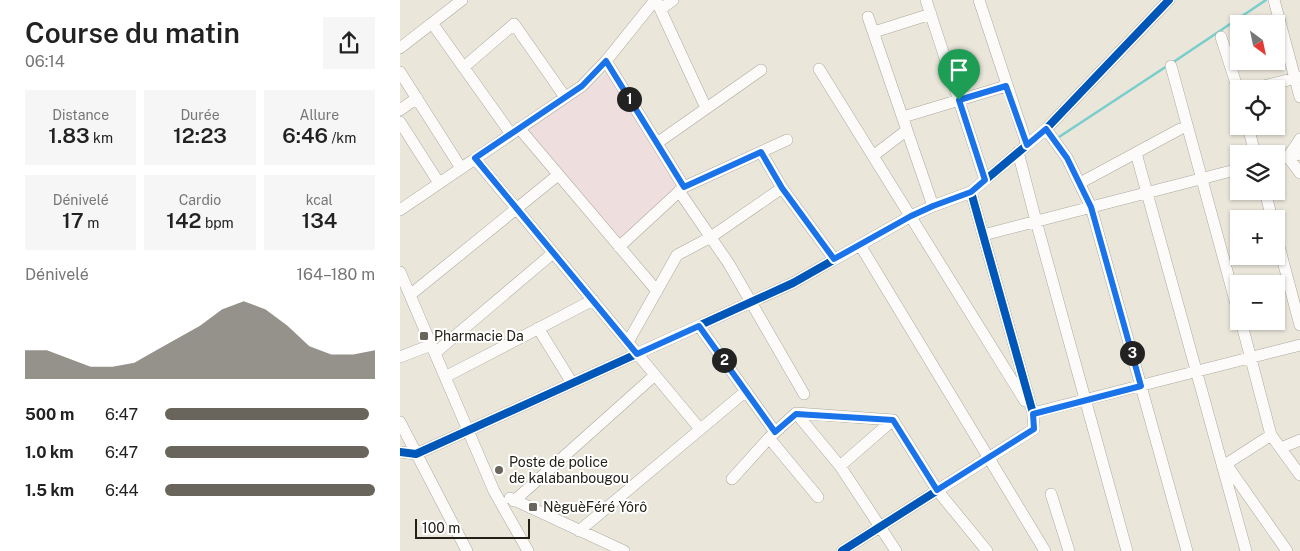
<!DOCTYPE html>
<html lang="fr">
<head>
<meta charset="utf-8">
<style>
	:root { --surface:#fff; --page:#f6f6f6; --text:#222; --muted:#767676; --accent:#69655c }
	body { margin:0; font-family:"Public Sans",sans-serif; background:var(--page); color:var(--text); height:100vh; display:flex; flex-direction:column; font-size:19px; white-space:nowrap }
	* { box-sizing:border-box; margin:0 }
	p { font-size:16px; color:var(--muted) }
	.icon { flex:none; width:28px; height:28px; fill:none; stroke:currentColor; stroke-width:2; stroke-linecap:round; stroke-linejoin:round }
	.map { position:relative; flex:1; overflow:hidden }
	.sheet { display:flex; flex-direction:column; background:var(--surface); width:400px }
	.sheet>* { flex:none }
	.needle { width:32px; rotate:147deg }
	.fabs { position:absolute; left:830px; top:15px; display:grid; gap:10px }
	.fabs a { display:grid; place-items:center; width:55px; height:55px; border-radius:0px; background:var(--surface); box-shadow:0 1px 4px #0004; font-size:25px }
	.scale { position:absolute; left:15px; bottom:12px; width:115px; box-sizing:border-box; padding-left:5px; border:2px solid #232018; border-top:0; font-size:14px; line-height:18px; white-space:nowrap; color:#232018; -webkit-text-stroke:4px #fff; paint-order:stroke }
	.pin { position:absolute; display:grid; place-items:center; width:42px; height:42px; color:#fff; margin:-51px -21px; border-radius:50% 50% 50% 0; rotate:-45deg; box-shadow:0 0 5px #0007 }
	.pin .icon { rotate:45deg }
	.km { position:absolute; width:25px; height:25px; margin:-12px; border-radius:50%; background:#222; color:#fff; font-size:14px; line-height:25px; text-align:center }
	.round { display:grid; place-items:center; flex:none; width:52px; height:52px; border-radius:0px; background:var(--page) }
	.overview { display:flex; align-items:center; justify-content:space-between; height:85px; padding:0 25px }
	h1 { font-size:28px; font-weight:600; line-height:38px }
	.figures { display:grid; grid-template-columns:repeat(3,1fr); gap:8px; height:85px; padding:5px 25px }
	.figures div { display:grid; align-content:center; border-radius:0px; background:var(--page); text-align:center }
	.figures b { font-size:21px; font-weight:600 }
	.figures small { font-size:14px; font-weight:400 }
	.figures p { font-size:14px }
	.chart { height:140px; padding:10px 25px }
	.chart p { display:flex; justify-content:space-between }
	.chart svg { width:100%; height:90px; margin-top:5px; fill:var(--accent); opacity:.7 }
	ul { padding:0 25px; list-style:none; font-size:16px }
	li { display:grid; grid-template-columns:80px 60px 1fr; align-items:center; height:38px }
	li i { height:12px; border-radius:6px; background:var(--accent) }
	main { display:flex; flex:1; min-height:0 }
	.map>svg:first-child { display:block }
	.education { fill:#eededd }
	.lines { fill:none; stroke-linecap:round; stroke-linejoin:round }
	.stream { stroke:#77cecd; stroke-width:2.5 }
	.minor-casing { stroke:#aba89f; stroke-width:12 }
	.minor { stroke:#fcfbf9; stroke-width:11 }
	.cycleway-casing { stroke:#fff; stroke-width:11 }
	.cycleway { stroke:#0057b8; stroke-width:8 }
	.route-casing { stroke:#fff; stroke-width:10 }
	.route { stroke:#1a73e8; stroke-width:6 }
	.poi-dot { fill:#69655c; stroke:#fff; stroke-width:2 }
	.labels { text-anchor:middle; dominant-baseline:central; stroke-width:4; stroke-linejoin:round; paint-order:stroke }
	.poi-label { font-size:14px; fill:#232018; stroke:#fff; text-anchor:start }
</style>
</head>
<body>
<main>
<section class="sheet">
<div class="overview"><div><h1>Course du matin</h1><p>06:14</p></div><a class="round"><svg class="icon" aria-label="share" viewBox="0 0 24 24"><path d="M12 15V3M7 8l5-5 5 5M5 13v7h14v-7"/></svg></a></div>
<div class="figures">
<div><p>Distance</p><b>1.83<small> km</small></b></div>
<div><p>Durée</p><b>12:23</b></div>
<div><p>Allure</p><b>6:46<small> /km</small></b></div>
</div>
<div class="figures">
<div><p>Dénivelé</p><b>17<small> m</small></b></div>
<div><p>Cardio</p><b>142<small> bpm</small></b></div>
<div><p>kcal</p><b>134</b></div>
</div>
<div class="chart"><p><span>Dénivelé</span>164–180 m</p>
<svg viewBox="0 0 160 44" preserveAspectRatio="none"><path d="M0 44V30L10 30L20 34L30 38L40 38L50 36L60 30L70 24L80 18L90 10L100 6L110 10L120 18L130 28L140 32L150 32L160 30V44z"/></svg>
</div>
<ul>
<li><b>500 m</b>6:47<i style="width:97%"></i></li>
<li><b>1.0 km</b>6:47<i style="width:97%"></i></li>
<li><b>1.5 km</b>6:44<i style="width:100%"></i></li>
</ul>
</section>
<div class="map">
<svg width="900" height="551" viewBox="0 0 900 551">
	<rect width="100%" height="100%" fill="#eae6da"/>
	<path class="education" d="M208,73L278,187L219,240L126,129Z"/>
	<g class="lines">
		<path class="stream" d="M772,63L866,0
			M659,137L767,66"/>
		<g class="minor-casing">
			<path id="minor" d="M256,0L306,108
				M526,0L585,180
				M579,0L627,145
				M874,0L900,97
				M261,9L273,0
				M468,17L533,206
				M32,23L111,134
				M474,32L531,14
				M821,37L839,93
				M0,48L62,0
				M206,61L284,187
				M771,66L839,315
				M64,67L114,24L165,97
				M419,69L625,401
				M0,72L61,168
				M852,89L900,77
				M0,110L17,98
				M503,117L606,86
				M0,122L39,183
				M848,126L855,154
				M119,128L257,291
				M646,129L667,158L691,207L787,551
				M900,139L888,157L900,173
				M257,143L361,70
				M361,152L382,188L434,259
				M618,152L636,221L727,551
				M736,153L846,551
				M473,156L507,130
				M75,159L300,429
				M876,160L900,154
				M680,183L780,129
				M279,191L329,264L404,394
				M865,191L872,219
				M0,210L182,86L206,61L255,0
				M583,235L839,169
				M876,235L900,325
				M460,245L645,551
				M219,247L284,187L387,140
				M0,272L94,491L128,551
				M10,295L158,175
				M841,321L871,435L900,475
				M299,326L375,432
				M138,328L172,383
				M228,342L277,255L311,237L382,188
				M35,353L153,253
				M0,357L31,345
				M45,377L193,300
				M396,413L440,466L496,551
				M633,413L900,345
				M493,420L537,490L587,551
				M0,422L67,551
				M369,438L418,497
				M881,448L900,440
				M0,452L16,454L393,283L511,216L533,206L571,192L646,129L769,0
				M826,464L887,551
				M440,466L493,420
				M823,466L871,435
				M332,479L369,438L396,413L493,420
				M651,494L669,551
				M110,498L224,551
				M114,501L255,375
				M179,531L346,391
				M442,551L634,429L633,413L571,192"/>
		</g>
		<use href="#minor" class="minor"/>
		<g class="cycleway-casing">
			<path id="cycleway" d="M0,452L16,454L393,283L511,216L533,206L571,192L646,129L769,0
				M442,551L634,429L633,413L571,192"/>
		</g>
		<use href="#cycleway" class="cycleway"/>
	</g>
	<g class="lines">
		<g class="route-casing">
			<path id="route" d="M206,61L284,187L361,152L382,188L434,259L511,216L533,206L571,192L585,180L559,100L606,86L627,145L646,129L667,158L691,207L741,386L633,414L634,429L537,490L493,420L396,414L375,432L299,326L237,354L75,158L182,86Z"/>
		</g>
		<use href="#route" class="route"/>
	</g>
	<g class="poi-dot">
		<rect x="19" y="331" width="10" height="10" rx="2.5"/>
		<circle cx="99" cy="470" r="5"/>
		<rect x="128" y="502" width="10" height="10" rx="2.5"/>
	</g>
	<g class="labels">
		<g class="poi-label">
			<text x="34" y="336">Pharmacie Da</text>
			<text x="109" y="462">Poste de police<tspan x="109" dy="16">de kalabanbougou</tspan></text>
			<text x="143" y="507">NèguèFéré Yôrô</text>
		</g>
	</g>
</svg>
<div class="fabs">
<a><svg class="needle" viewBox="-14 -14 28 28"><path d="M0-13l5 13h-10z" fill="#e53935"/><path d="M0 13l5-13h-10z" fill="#767676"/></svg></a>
<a><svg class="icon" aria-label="locate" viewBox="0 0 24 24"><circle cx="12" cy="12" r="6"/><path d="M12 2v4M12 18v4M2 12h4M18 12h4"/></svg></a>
<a><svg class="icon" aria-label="layers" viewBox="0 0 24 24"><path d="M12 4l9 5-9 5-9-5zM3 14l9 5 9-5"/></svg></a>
<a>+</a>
<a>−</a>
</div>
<div class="scale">100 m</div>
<div class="pin" style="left:559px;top:100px;background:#1e9e55"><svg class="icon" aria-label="arrive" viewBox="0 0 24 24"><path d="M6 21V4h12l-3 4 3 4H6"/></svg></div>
<b class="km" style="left:229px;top:99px">1</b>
<b class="km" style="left:324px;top:360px">2</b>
<b class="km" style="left:732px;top:353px">3</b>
</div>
</main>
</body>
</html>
